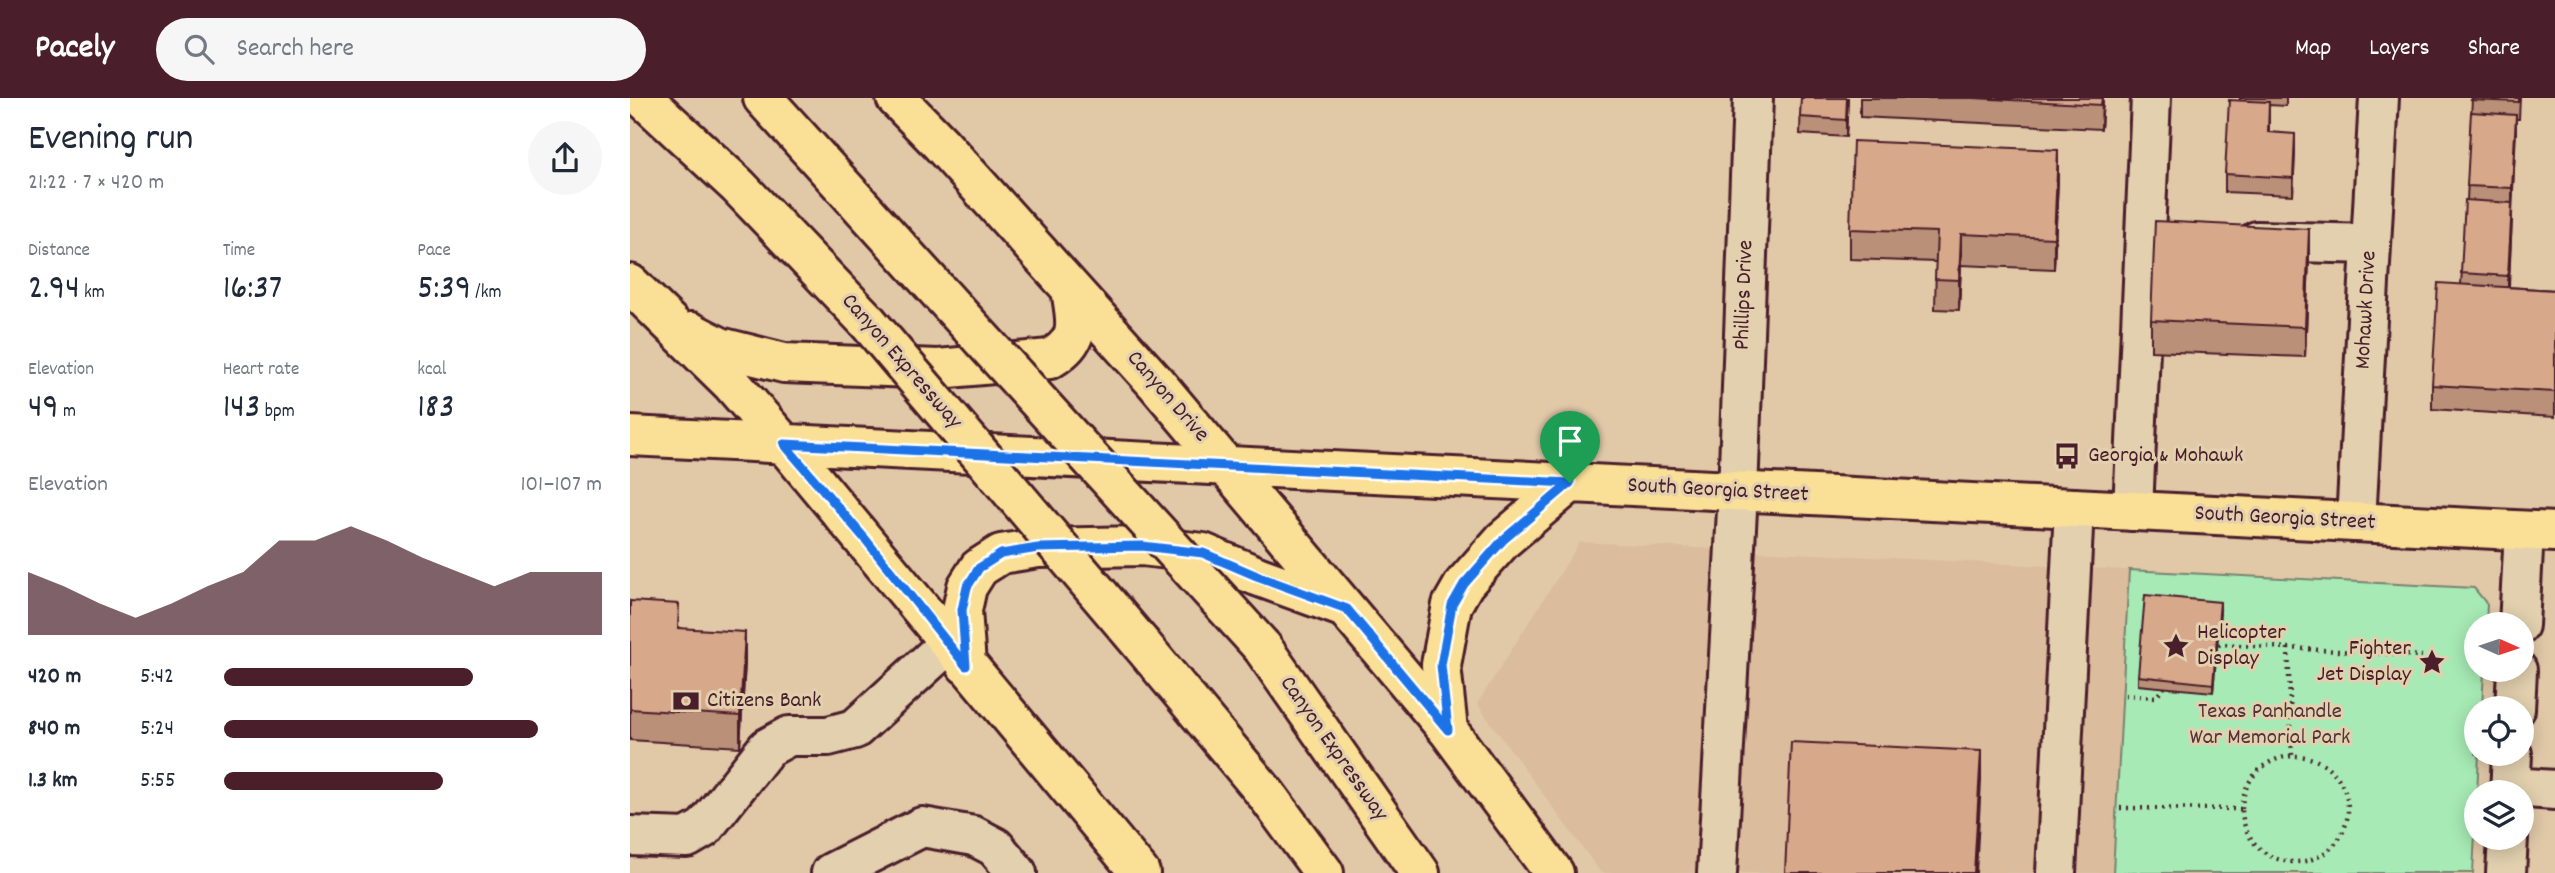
<!DOCTYPE html>
<html lang="en">
<head>
<meta charset="utf-8">
<style>
	:root { --surface:#fff; --page:#f6f6f7; --text:#1f2937; --muted:#747a83; --accent:#4a1f2b }
	body { margin:0; font-family:Dekko,sans-serif; background:var(--page); color:var(--text); height:100vh; display:flex; flex-direction:column; font-size:26px; white-space:nowrap }
	* { box-sizing:border-box; margin:0 }
	p { font-size:23px; color:var(--muted) }
	.icon { flex:none; width:38px; height:38px; fill:none; stroke:currentColor; stroke-width:2; stroke-linecap:round; stroke-linejoin:round }
	.map { position:relative; flex:1; overflow:hidden }
	.side { display:flex; flex-direction:column; background:var(--surface); width:630px }
	.side>* { flex:none }
	.needle { width:46px; rotate:93deg }
	.controls { position:absolute; left:1834px; top:514px; display:grid; gap:14px }
	.controls a { display:grid; place-items:center; width:70px; height:70px; border-radius:50%; background:var(--surface); box-shadow:0 4px 18px #0003; font-size:35px }
	.pin { position:absolute; display:grid; place-items:center; width:60px; height:60px; color:#fff; margin:-72px -30px; border-radius:50% 50% 50% 0; rotate:-45deg; box-shadow:0 0 7px #0007 }
	.pin .icon { rotate:45deg }
	.round { display:grid; place-items:center; flex:none; width:74px; height:74px; border-radius:37px; background:var(--page) }
	.headline { display:flex; align-items:center; justify-content:space-between; height:119px; padding:0 28px }
	h1 { font-size:38px; font-weight:600; line-height:52px }
	.metrics { display:grid; grid-template-columns:repeat(3,1fr); gap:10px; height:119px; padding:7px 28px }
	.metrics div { display:grid; align-content:center }
	.metrics b { font-size:35px; font-weight:600 }
	.metrics small { font-size:19px; font-weight:400 }
	.metrics p { font-size:19px }
	.chart { height:196px; padding:14px 28px }
	.chart p { display:flex; justify-content:space-between }
	.chart svg { width:100%; height:126px; margin-top:7px; fill:var(--accent); opacity:.7 }
	ul { padding:0 28px; list-style:none; font-size:23px }
	li { display:grid; grid-template-columns:112px 84px 1fr; align-items:center; height:52px }
	li i { height:18px; border-radius:9px; background:var(--accent) }
	header { display:flex; align-items:center; gap:42px; box-sizing:border-box; height:98px; padding:0 35px; background:var(--accent); color:#fff }
	header strong { font-size:33px }
	nav { display:flex; gap:38px; margin-inline-start:auto; font-size:24px }
	.search { width:490px; height:63px; background:var(--page); display:flex; align-items:center; gap:18px; box-sizing:border-box; padding:0 24px; border-radius:38px; color:var(--muted); font-size:26px }
	main { display:flex; flex:1; min-height:0 }
	.map>svg:first-child { display:block }
	.built { fill:#dbbc9d }
	.green { fill:#a7eab5; stroke:#788470; stroke-width:2 }
	.lines { fill:none; stroke-linecap:round; stroke-linejoin:round }
	.minor-casing { stroke:#4a1f2b; stroke-width:44 }
	.major-casing { stroke:#4a1f2b; stroke-width:44 }
	.highway-casing { stroke:#4a1f2b; stroke-width:44 }
	.path { stroke:#4a1f2b; stroke-width:4.5; stroke-dasharray:2 5; stroke-linecap:butt }
	.minor { stroke:#e2d0ae; stroke-width:38 }
	.major { stroke:#fadf96; stroke-width:38 }
	.highway { stroke:#fadf96; stroke-width:38 }
	.highway-bridge-casing { stroke:#4a1f2b; stroke-width:44; stroke-linecap:butt }
	.highway-bridge { stroke:#fadf96; stroke-width:38 }
	.wall { fill:#ba9078; stroke:#4a1f2b; stroke-width:2 }
	.shaded-wall { fill:#977661; stroke:#4a1f2b; stroke-width:2 }
	.building { fill:#d8a88b; stroke:#4a1f2b; stroke-width:2 }
	.route-casing { stroke:#fff; stroke-width:14 }
	.route { stroke:#1a73e8; stroke-width:9 }
	.labels { text-anchor:middle; dominant-baseline:central; stroke-width:6; stroke-linejoin:round; paint-order:stroke }
	.street-label { font-size:23px; fill:#4a1f2b; stroke:#e2d0ae }
	.poi-label { font-size:23px; fill:#4a1f2b; stroke:#e2d0ae; text-anchor:start }
	.park-label { font-size:23px; fill:#533339; stroke:#e2d0ae }
</style>
</head>
<body>
<header>
<strong>Pacely</strong>
<div class="search"><svg class="icon" aria-label="search" viewBox="0 0 24 24"><circle cx="10" cy="10" r="6"/><path d="M15 15l6 6"/></svg>Search here</div>
<nav><a>Map</a><a>Layers</a><a>Share</a></nav>
</header>
<main>
<section class="side">
<div class="headline"><div><h1>Evening run</h1><p>21:22 · 7 × 420 m</p></div><a class="round"><svg class="icon" aria-label="share" viewBox="0 0 24 24"><path d="M12 15V3M7 8l5-5 5 5M5 13v7h14v-7"/></svg></a></div>
<div class="metrics">
<div><p>Distance</p><b>2.94<small> km</small></b></div>
<div><p>Time</p><b>16:37</b></div>
<div><p>Pace</p><b>5:39<small> /km</small></b></div>
</div>
<div class="metrics">
<div><p>Elevation</p><b>49<small> m</small></b></div>
<div><p>Heart rate</p><b>143<small> bpm</small></b></div>
<div><p>kcal</p><b>183</b></div>
</div>
<div class="chart"><p><span>Elevation</span>101–107 m</p>
<svg viewBox="0 0 160 44" preserveAspectRatio="none"><path d="M0 44V22L10 27L20 33L30 38L40 33L50 27L60 22L70 11L80 11L90 6L100 11L110 17L120 22L130 27L140 22L150 22L160 22V44z"/></svg>
</div>
<ul>
<li><b>420 m</b>5:42<i style="width:66%"></i></li>
<li><b>840 m</b>5:24<i style="width:83%"></i></li>
<li><b>1.3 km</b>5:55<i style="width:58%"></i></li>
</ul>
</section>
<div class="map">
<svg width="1925" height="775" viewBox="0 0 1925 775">
	<rect width="100%" height="100%" fill="#e1c9a8"/>
	<filter id="ink" filterUnits="userSpaceOnUse"><feTurbulence type="fractalNoise" baseFrequency=".0143" numOctaves="2"/><feDisplacementMap in="SourceGraphic" scale="14" xChannelSelector="R" yChannelSelector="G"/><feConvolveMatrix kernelMatrix="1 2 1 2 8 2 1 2 1" color-interpolation-filters="sRGB"/></filter>
	<g filter="url(#ink)">
		<path class="built" d="M950,444L1844,490L1857,506L1856,527H1846V572H1854L1852,611H1846V656H1849L1843,775H971L847,606Z"/>
		<path class="green" d="M1499,472L1844,490L1857,506L1856,527H1846V572H1854L1852,611H1846V656H1849L1843,775H1483Z"/>
		<g class="lines">
			<g class="minor-casing">
				<path id="minor" d="M1627,143L1741,146
					M1503,413L1521,0
					M1726,424L1749,0
					M1889,527L1894,433
					M1885,611L1887,572
					M1881,689L1925,692
					M1880,695L1882,656
					M0,738L57,740L74,730L137,650L159,638H198L225,631L318,546
					M201,775L292,729L344,738L365,749L387,775
					M1087,775L1108,394L1123,0
					M1426,775L1444,410
					M1876,775L1878,740"/>
			</g>
			<g class="major-casing">
				<path id="major" d="M266,0L311,46L526,285L818,632L924,775
					M0,186L102,286L154,346L510,775
					M61,234L90,249L154,265L308,271L420,261C453,241 446,225 441,191
					M0,338L1925,434
					M336,567L332,512L337,489L349,470L371,456L408,450L512,448L573,455L627,478L715,510
					M818,632L811,567L822,507L834,486L873,442L940,385"/>
			</g>
			<g class="highway-casing">
				<path id="highway" d="M13,0L108,88L237,223
					M133,0L338,226
					M512,547L636,696L694,775
					M632,549L790,775"/>
			</g>
			<path class="path" d="M1582,550L1591,546L1792,558
				M1658,550L1662,657
				M1495,597L1526,599L1537,586
				M1612 711a53 53 0 1 1 106 0a53 53 0 1 1-106 0Z
				M1490,710L1612,711"/>
			<use href="#minor" class="minor"/>
			<use href="#major" class="major"/>
			<use href="#highway" class="highway"/>
			<g class="highway-bridge-casing">
				<path id="highway-bridge" d="M237,223L512,547
					M338,226L632,549"/>
			</g>
			<use href="#highway-bridge" class="highway-bridge"/>
		</g>
		<path class="wall" d="M1171,0H1218L1216,39L1170,36Z
			M1230,0H1473L1471,31L1230,19Z
			M1610,0H1656V8L1639,7V34L1665,53L1663,97L1595,94V76Z
			M1842,0H1890L1889,21H1886L1879,189L1925,192V319L1802,311V287L1831,186L1837,102Z
			M1428,82L1424,171L1331,167L1329,212L1305,211L1306,164L1220,161V131Z
			M1679,161L1675,259L1521,253V222Z
			M0,503L115,564L110,649L0,642Z
			M1590,513L1583,594L1508,587V578Z"/>
		<path class="shaded-wall" d="M1217,0H1218L1216,39V22Z
			M1472,0H1473V3L1471,31Z
			M1886,17V34L1882,107V90Z
			M1665,36V53L1663,97V80Z
			M1428,52V82L1424,171V140Z
			M1882,105V122L1878,195V178Z
			M1679,131V161L1675,259V229Z
			M1331,136V167L1329,212V182Z
			M1590,504V513L1583,594V586Z
			M115,534V564L110,649V618Z
			M1351,653V683L1346,775H1344Z"/>
		<path class="building" d="M1171,0H1217L1216,22L1170,19Z
			M1343,0H1472L1471,7Z
			M1842,0H1889V4L1841,2Z
			M1599,2L1639,4L1638,34L1665,36L1663,80L1595,76Z
			M1841,14L1886,17L1882,90L1837,88Z
			M1223,43L1428,52L1424,140L1331,136L1329,182L1305,181L1307,134L1220,131Z
			M1835,102L1882,105L1878,178L1831,175Z
			M1525,123L1679,131L1675,229L1521,222Z
			M1808,185L1925,192V294L1802,287Z
			M1515,497L1590,504L1583,586L1508,578Z
			M0,503L49,506L48,530L115,534L110,618L0,611Z
			M1161,644L1351,653L1344,775H1155Z"/>
	</g>
	<g class="lines" filter="url(#ink)">
		<g class="route-casing">
			<path id="route" d="M154,346L940,385L873,442L834,486L822,507L811,567L818,632L717,511L627,478L573,455L512,448L408,450L371,456L349,470L337,489L332,512L336,568L236,442Z"/>
		</g>
		<use href="#route" class="route"/>
	</g>
	<defs>
		<g id="bus-bare" transform="scale(2.1)"><path d="M-5-6H5V4H4V6H2V4H-2V6H-4V4H-5ZM-3.5-4V0h7V-4ZM-3.5 1.2v1.5H-2V1.2ZM2 1.2v1.5H3.5V1.2Z" fill="#4a1f2b" stroke="#e2d0ae" stroke-width="2.5" paint-order="stroke"/></g>
		<g id="sight-bare" transform="scale(2.1)"><path d="M0-6L1.8-2.2L6-1.7L2.9 1.2L3.7 5.4L0 3.3L-3.7 5.4L-2.9 1.2L-6-1.7L-1.8-2.2Z" fill="#4a1f2b" stroke="#e2d0ae" stroke-width="2.5" paint-order="stroke"/></g>
		<g id="bank-bare" transform="scale(2.1)"><path d="M-6-4H6V4H-6ZM0-2.3a2.3 2.3 0 1 0 0 4.6a2.3 2.3 0 1 0 0-4.6Z" fill="#4a1f2b" stroke="#e2d0ae" stroke-width="2.5" paint-order="stroke"/></g>
	</defs>
	<g fill-rule="evenodd">
		<use href="#bus-bare" x="1437" y="358"/>
		<use href="#sight-bare" x="1546" y="548"/>
		<use href="#sight-bare" x="1802" y="564"/>
		<use href="#bank-bare" x="56" y="603"/>
	</g>
	<g class="labels">
		<g class="street-label">
			<text transform="translate(1115 197) rotate(-88)">Phillips Drive</text>
			<text transform="translate(1737 212) rotate(-87)">Mohawk Drive</text>
			<text transform="translate(271 264) rotate(49)">Canyon Expressway</text>
			<text transform="translate(537 299) rotate(49)">Canyon Drive</text>
			<text transform="translate(1088 393) rotate(3)">South Georgia Street</text>
			<text transform="translate(1655 421) rotate(3)">South Georgia Street</text>
			<text transform="translate(703 651) rotate(55)">Canyon Expressway</text>
		</g>
		<g class="poi-label">
			<text x="1458" y="358">Georgia &amp; Mohawk</text>
			<text x="1567" y="535">Helicopter<tspan x="1567" dy="26">Display</tspan></text>
			<text x="1781" y="551" text-anchor="end">Fighter<tspan x="1781" dy="26">Jet Display</tspan></text>
			<text x="77" y="603">Citizens Bank</text>
		</g>
		<g class="park-label">
			<text x="1640" y="614">Texas Panhandle<tspan x="1640" dy="26">War Memorial Park</tspan></text>
		</g>
	</g>
</svg>
<div class="controls">
<a><svg class="needle" viewBox="-14 -14 28 28"><path d="M0-13l5 13h-10z" fill="#e53935"/><path d="M0 13l5-13h-10z" fill="#747a83"/></svg></a>
<a><svg class="icon" aria-label="locate" viewBox="0 0 24 24"><circle cx="12" cy="12" r="6"/><path d="M12 2v4M12 18v4M2 12h4M18 12h4"/></svg></a>
<a><svg class="icon" aria-label="layers" viewBox="0 0 24 24"><path d="M12 4l9 5-9 5-9-5zM3 14l9 5 9-5"/></svg></a>
</div>
<div class="pin" style="left:940px;top:385px;background:#1e9e55"><svg class="icon" aria-label="arrive" viewBox="0 0 24 24"><path d="M6 21V4h12l-3 4 3 4H6"/></svg></div>
</div>
</main>
</body>
</html>
